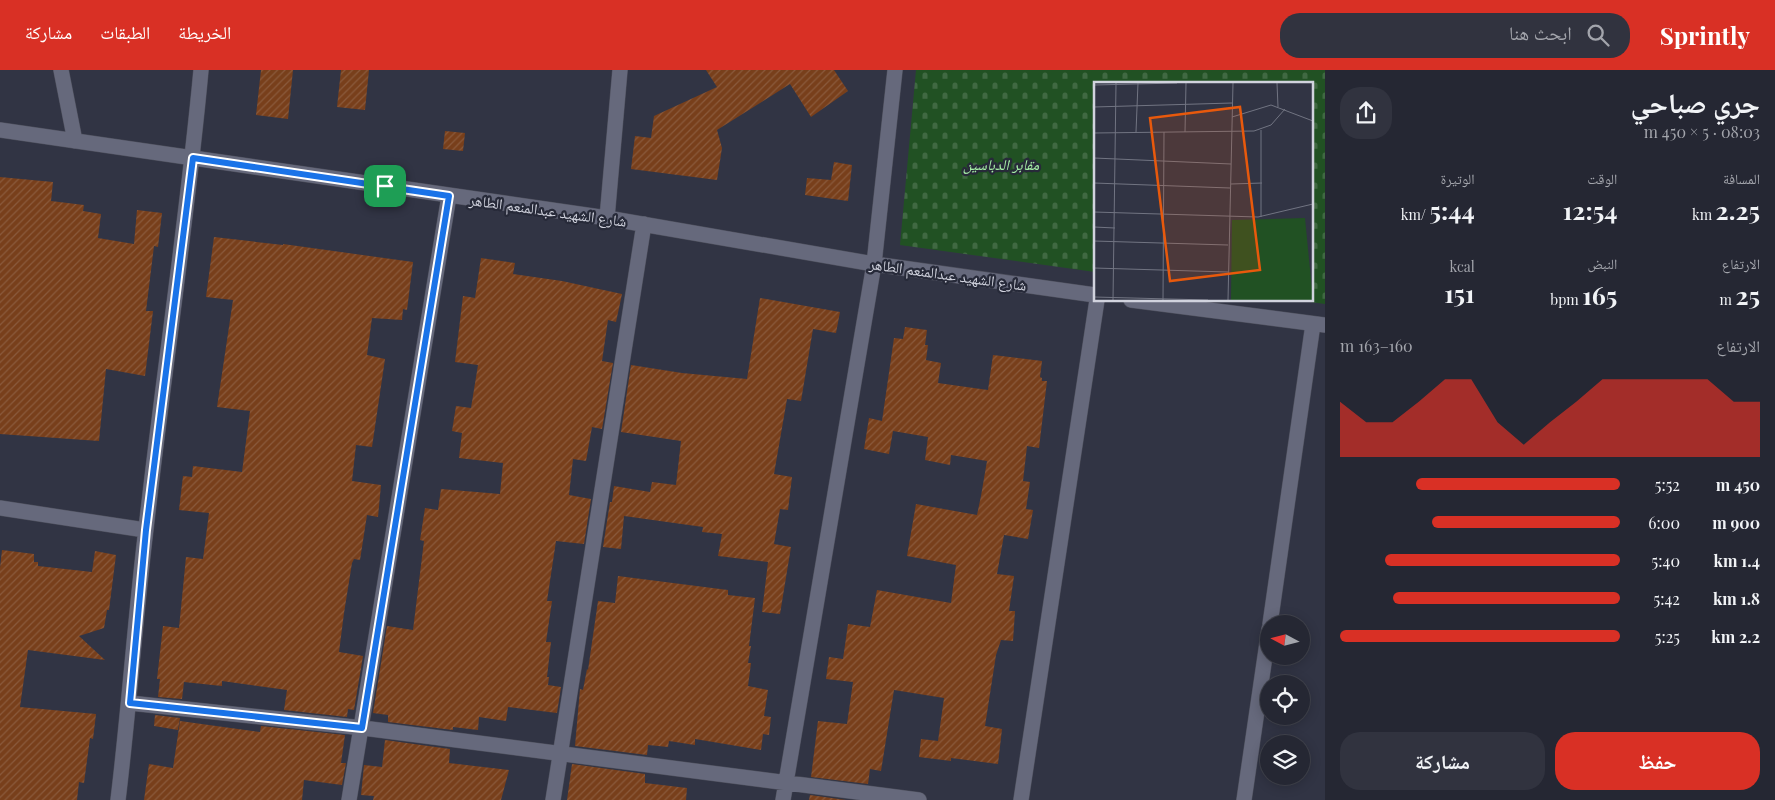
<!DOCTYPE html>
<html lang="ar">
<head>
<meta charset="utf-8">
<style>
	:root { --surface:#252733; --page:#31333f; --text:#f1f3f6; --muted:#a3a5ac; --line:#42444e; --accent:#d93025 }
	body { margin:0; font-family:"Playfair Display","Noto Naskh Arabic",serif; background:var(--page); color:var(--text); direction:rtl; height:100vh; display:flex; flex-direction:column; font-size:19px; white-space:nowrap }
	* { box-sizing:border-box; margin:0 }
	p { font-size:16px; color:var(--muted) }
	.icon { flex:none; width:28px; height:28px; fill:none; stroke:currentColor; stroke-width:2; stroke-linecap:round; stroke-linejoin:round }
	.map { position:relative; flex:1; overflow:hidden; direction:ltr }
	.drawer { display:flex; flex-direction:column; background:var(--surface); width:450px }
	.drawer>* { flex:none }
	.needle { width:32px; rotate:277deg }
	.fabs { position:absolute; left:1260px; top:545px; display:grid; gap:10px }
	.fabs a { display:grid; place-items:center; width:50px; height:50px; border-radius:50%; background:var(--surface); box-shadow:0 2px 12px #0003,0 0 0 1px var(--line); font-size:25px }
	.pin { position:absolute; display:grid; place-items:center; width:42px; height:42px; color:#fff; margin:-21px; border-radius:10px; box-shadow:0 2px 8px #0006 }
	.round { display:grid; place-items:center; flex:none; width:52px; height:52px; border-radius:20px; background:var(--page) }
	.headline { display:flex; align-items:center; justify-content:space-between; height:85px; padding:0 15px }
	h1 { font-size:28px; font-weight:700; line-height:38px }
	.stats { display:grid; grid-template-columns:repeat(3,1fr); gap:8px; height:85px; padding:5px 15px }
	.stats div { display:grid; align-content:center }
	.stats b { font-size:25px; font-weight:700 }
	.stats small { font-size:14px; font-weight:400 }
	.stats p { font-size:14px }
	.chart { height:140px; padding:10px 15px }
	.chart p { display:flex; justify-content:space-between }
	.chart svg { width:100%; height:90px; margin-top:5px; fill:var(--accent); opacity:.7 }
	.cta { display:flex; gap:10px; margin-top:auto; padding:10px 15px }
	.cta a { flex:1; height:58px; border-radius:20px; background:var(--accent); color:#fff; font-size:20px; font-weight:700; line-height:58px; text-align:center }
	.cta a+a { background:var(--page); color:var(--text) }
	ul { padding:0 15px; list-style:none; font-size:16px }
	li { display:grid; grid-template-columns:80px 60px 1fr; align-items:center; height:38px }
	li i { height:12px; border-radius:6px; background:var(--accent) }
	header { display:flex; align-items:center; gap:30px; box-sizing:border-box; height:70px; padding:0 25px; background:var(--accent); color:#fff }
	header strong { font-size:24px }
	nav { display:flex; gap:28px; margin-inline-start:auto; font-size:18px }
	.search { width:350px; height:45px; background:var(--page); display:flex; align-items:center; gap:12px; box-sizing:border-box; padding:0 18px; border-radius:20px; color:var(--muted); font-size:19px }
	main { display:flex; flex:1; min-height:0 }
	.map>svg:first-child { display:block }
	.cemetery { fill:url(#cemetery-stones) }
	.building { fill:url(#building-hatch) }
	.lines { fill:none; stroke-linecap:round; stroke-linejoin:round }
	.minor-casing { stroke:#4d4f5c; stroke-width:16 }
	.minor { stroke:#66697c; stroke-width:15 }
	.route-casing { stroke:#fff; stroke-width:10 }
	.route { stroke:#1a73e8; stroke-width:6 }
	.labels { text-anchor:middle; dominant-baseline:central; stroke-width:4.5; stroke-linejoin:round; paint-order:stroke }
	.park-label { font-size:15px; font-style:italic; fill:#a8f1a8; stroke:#272a39 }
	.street-label { font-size:15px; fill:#d1d3de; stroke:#272a39 }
	.inset-road { fill:none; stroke:#717482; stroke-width:1 }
	.view { fill:#e8590c; fill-opacity:0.15; stroke:#e8590c; stroke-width:2.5 }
	.inset-edge { fill:none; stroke:#d1d3de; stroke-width:2.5 }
</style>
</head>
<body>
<header>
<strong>Sprintly</strong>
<div class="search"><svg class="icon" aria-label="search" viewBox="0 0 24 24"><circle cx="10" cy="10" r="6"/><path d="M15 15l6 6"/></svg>ابحث هنا</div>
<nav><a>الخريطة</a><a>الطبقات</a><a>مشاركة</a></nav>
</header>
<main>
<section class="drawer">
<div class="headline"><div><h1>جري صباحي</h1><p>08:03 · 5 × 450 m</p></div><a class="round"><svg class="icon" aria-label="share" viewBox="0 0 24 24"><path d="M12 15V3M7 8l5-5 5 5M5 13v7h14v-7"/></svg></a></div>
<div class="stats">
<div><p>المسافة</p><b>2.25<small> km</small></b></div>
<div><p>الوقت</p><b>12:54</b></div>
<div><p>الوتيرة</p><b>5:44<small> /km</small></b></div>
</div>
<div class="stats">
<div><p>الارتفاع</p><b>25<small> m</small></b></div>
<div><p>النبض</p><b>165<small> bpm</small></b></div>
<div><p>kcal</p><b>151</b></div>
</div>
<div class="chart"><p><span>الارتفاع</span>160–163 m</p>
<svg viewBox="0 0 160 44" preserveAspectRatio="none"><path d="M0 44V17L10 27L20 27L30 17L40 6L50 6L60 27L70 38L80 27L90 17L100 6L110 6L120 6L130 6L140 6L150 17L160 17V44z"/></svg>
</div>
<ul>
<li><b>450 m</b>5:52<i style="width:73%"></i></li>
<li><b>900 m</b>6:00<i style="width:67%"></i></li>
<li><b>1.4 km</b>5:40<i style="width:84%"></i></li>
<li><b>1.8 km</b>5:42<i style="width:81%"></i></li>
<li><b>2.2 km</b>5:25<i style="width:100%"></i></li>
</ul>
<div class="cta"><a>حفظ</a><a>مشاركة</a></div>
</section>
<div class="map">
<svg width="1325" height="730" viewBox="0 0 1325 730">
	<defs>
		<pattern id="cemetery-stones" width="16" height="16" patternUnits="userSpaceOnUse" patternTransform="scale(1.25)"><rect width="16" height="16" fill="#215123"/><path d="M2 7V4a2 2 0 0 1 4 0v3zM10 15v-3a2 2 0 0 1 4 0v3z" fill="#406942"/></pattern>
		<pattern id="building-hatch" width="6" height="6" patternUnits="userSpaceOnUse" patternTransform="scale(1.25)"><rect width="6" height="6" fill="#783f1b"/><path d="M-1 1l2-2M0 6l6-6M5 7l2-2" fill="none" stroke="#8a5a3c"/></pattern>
	</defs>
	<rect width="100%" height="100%" fill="#313444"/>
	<path class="cemetery" d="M916,0H1325V234L1296,230H1311V14H1095V202L900,175Z"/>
	<path class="building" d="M261,0H293L288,49L256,45Z
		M341,0H369L365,40L337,37Z
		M706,0H834L848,21L811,47L790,14L717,60L722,78L717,110L631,99L635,66L651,68L654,46L717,17Z
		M445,61L465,63L463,81L443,79Z
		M834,92L852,95L848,131L805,125L807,108L831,110Z
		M0,107L53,112L51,131L84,135L83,141L101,144L98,168L134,174L137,140L162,143L158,177L154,176L146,241H153L145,306L106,299L99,371L0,364Z
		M214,167L283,175V174L413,192L407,240L403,239L402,250L372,248L367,285L385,289L372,377L356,375L352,411L381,415L378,447L367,445L360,490L354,489L352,493L344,543L339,582L363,586L354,640L348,639L347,647L284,640L287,620L222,611V616L184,612L182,629L158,627L160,609H157L163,556L179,558L186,487L203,489L209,443L179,440L183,406L192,407L193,396L242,402L250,341L217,337L233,230L206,227Z
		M481,188L515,193L513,204L562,211L622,224L616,252L608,250L602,291L613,293L602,359L592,357L586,391L573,389L569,425L591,429L584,474L556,471L547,531H552L546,572H551L547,607H549L548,615L561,617L557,643L508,637L506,651L479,647L478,660L453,657V660L388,652V645L373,643L387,556L413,560L424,471L420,470L425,438L438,440L441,419L500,424L503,393L459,388L462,363L452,361L456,336L471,338L478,295L455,292L463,226L475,228Z
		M760,228L840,242L836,263L813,259L801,331L787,329L774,404L792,407L788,440L780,439L774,474L791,477L780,544L762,542L768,492L718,486L722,464L702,462L703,457L624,446L621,479L603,477L610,432H612L614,416L650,422L652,412L676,415L681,371L621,362L631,295L682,303L747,309Z
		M905,257L927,260L925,275H928L926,290L941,293L938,313L988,320L993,285L1042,291L1040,307L1042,308V311H1047L1039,378L1027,376L1023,411L1030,412L1026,439L1033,440L1028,469L1004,465L997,504L1014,506L1009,541H1015L1013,571L1001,570L996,585L985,656L1002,659L998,694L951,688V691L919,687L921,669L938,671L944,628L894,620L881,701L870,699L868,714L811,707L818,651L847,654L853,612L826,609L829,587L843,589L848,554L870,557L877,520L951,533L956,495L907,486L916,434L977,445L981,426L987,391L951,385L950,395L925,390L928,367L893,361L889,384L864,379L869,348L882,351L894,268L903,269Z
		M2,480L34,484V492H38V496L92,502L95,481L116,485L109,540H107L104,558L79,566L105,590L28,580L27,587L20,637L96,644L93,669L90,668L84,713L79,712L77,730H0V498Z
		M618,506L728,520V525L755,528L749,576H751L748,593H751L748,616L768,620L764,646L771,647L769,665L763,664L761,680L695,669V675L669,671L668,677L648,675L647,685L575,676L580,619L583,620L587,599L588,600L598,531L615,533Z
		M155,645L180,648L178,660L154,656Z
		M180,651L260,662L261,656L345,665L341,693H346L342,715L304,710L302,730H144L149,694L173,698Z
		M385,670L450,679L449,693L509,700L501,730H373L374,726L361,725L364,695L382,697Z
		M572,694L645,704V713L687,718L686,730H567Z
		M810,725L846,730H809Z"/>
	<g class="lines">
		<g class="minor-casing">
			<path id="minor" d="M61,0L75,71
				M0,60L607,148L874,194L1095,225
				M607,148L620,0
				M1131,230L1325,255
				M0,438L145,460
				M1270,554L1313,254
				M130,633L363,658L919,730
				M118,730C129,640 135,549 146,459C163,306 187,153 201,0
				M349,730L449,126
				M553,730L644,154
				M783,730L874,194L895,0
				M1021,730L1097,230
				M1244,730L1269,559"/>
		</g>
		<use href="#minor" class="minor"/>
	</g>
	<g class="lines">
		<g class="route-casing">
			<path id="route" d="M193,88L449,126L362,658L130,633L146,460Z"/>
		</g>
		<use href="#route" class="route"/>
	</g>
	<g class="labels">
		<g class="park-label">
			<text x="1001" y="94">مقابر الدباسين</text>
		</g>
		<g class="street-label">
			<text transform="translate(548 140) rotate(8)">شارع الشهيد عبدالمنعم الطاهر</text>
			<text transform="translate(948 204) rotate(8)">شارع الشهيد عبدالمنعم الطاهر</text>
		</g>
	</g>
	<g transform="translate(1094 12)">
		<rect width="219" height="219" fill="#313444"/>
		<path d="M211,136L219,218H137L138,138Z" fill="#215123"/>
		<path class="inset-road" d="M183,1L184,25M0,3L83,1M0,24V1M0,25L138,21M138,35L177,23L219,39M167,48V135M42,50L44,1M91,50L92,1M0,51L160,49L177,43L191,27M0,76L137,82M0,101L136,106M137,102L168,101M0,130L164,135L219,122M0,145L21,146M0,159L134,163M0,186L134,190M0,215L114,218M19,218L22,1M69,218L70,50M134,218L139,1"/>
		<path class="view" d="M146,25L166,188L76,199L56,36Z"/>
		<rect width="219" height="219" class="inset-edge"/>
	</g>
</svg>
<div class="fabs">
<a><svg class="needle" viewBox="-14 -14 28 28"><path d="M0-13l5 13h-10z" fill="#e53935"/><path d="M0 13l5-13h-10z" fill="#a3a5ac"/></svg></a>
<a><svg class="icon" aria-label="locate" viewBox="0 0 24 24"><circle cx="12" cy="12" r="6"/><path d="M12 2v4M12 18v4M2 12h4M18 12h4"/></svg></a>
<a><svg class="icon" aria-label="layers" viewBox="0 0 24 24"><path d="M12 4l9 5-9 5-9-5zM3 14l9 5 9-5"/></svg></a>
</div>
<div class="pin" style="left:385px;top:116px;background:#1e9e55"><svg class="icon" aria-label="arrive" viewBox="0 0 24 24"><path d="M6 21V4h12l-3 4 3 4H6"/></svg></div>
</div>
</main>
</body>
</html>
